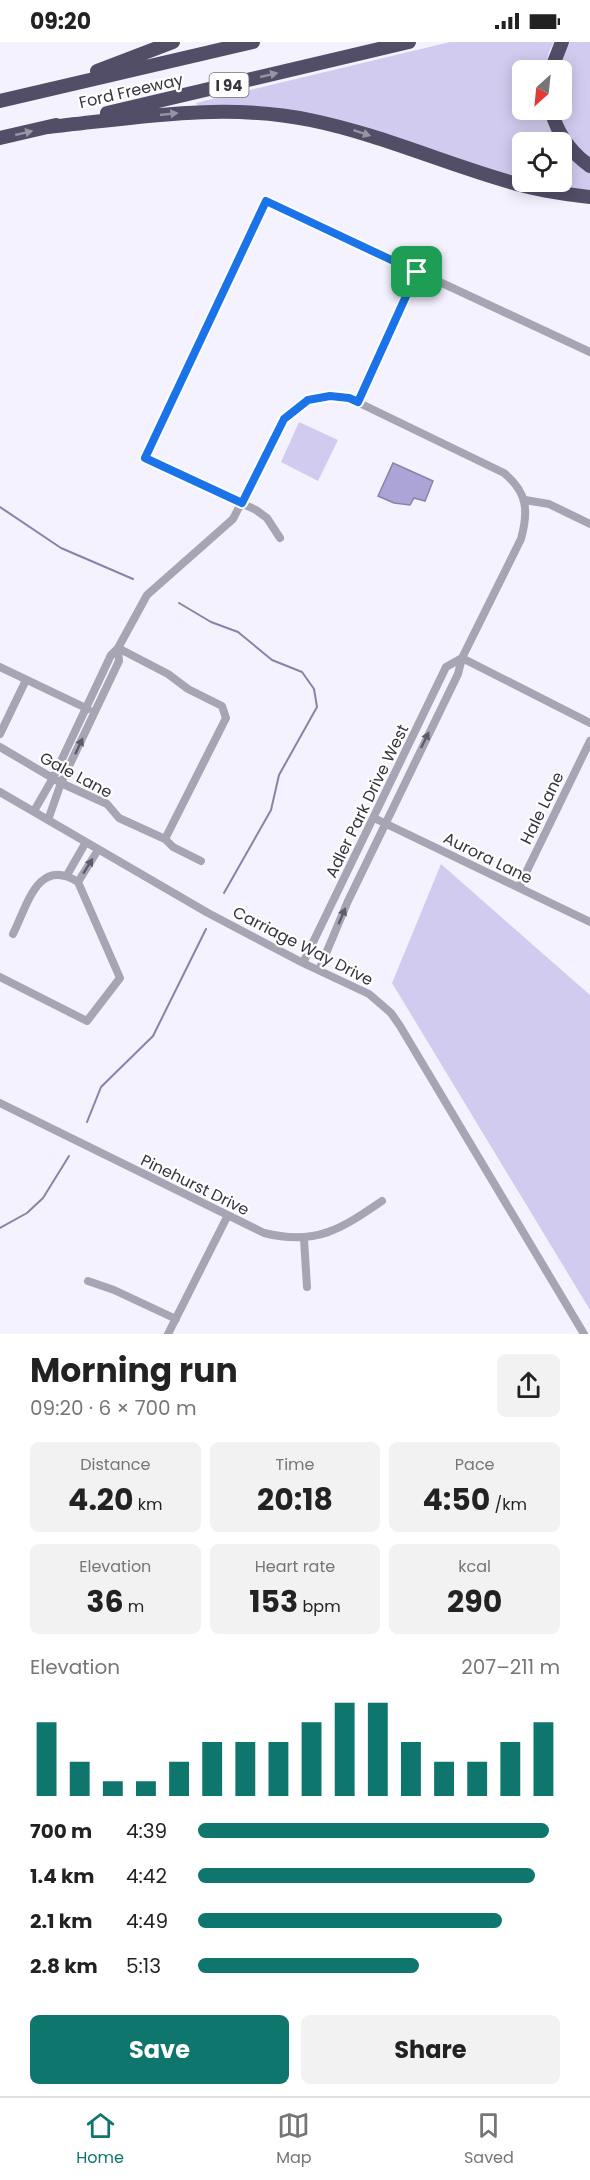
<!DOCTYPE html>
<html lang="en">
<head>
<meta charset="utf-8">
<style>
	:root { --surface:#fff; --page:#f2f2f2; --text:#222; --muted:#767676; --line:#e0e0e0; --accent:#0f766e }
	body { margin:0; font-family:Poppins,sans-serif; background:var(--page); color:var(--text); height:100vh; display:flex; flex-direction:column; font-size:22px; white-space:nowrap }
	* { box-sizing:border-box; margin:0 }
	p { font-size:20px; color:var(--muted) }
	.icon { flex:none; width:33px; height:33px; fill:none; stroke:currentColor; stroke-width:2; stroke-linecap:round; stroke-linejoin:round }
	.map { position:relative; height:1292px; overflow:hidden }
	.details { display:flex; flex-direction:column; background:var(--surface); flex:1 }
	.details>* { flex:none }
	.needle { width:39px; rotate:207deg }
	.tools { position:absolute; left:512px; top:18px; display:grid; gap:12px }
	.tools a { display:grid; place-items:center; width:60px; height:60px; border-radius:9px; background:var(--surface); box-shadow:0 3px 15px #0003; font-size:30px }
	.pin { position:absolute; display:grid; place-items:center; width:51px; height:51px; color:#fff; margin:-26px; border-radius:12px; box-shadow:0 3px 9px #0006 }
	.round { display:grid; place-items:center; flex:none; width:63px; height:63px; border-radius:9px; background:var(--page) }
	.headline { display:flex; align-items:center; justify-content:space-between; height:102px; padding:0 30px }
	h1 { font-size:33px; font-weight:700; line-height:45px }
	.stats { display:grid; grid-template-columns:repeat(3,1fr); gap:9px; height:102px; padding:6px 30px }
	.stats div { display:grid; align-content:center; border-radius:9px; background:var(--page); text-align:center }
	.stats b { font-size:30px; font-weight:700 }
	.stats small { font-size:16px; font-weight:400 }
	.stats p { font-size:16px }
	.chart { height:168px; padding:12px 30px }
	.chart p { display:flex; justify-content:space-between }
	.chart svg { width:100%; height:108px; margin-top:6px; stroke:var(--accent); stroke-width:6 }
	.primary-button { display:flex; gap:12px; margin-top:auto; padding:12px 30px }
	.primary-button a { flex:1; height:69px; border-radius:9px; background:var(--accent); color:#fff; font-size:24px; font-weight:700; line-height:69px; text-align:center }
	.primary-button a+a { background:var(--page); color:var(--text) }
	ul { padding:0 30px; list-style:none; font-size:20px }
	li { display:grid; grid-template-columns:96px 72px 1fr; align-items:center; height:45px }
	li i { height:15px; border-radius:8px; background:var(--accent) }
	.status { display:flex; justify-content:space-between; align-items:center; height:42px; padding:0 30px; background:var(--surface); direction:ltr }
	.status svg { height:16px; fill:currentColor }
	.tab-bar { display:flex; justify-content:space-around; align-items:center; height:84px; border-top:2px solid var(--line); background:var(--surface); font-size:16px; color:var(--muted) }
	.tab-bar a { display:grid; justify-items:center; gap:3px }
	.tab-bar .active { color:var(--accent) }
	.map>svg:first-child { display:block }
	.green { fill:#d1ccef }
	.water { fill:#aca4d6; stroke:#8982a9; stroke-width:1.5 }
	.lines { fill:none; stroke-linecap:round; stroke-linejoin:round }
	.stream { stroke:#8982a9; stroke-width:2 }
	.minor { stroke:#a7a5b3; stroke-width:8 }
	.motorway { stroke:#524e68; stroke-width:14 }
	.oneway { fill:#9795a4 }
	.oneway2 { fill:#5e5c68 }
	.route-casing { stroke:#fff; stroke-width:12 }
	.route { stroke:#1a73e8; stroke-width:8 }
	.labels { text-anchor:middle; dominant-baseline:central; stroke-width:4.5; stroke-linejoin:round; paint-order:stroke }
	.shield { fill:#fff; stroke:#727179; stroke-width:1.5 }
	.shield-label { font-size:15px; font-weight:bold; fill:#363440 }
	.street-label { font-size:16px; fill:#363440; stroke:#fff }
</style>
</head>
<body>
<div class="status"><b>09:20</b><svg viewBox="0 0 49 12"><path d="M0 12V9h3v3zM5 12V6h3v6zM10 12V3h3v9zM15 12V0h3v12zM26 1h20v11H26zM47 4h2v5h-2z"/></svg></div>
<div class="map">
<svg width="590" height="1292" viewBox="0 0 590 1292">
	<rect width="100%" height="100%" fill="#f4f2ff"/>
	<path class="green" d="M450,0H554L549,10L544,28H522V68H544L550,86L558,100H522V138L262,65L197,63L196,61Z
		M570,0H590V116C575,103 563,87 558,68H561V28H558Z
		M561,105L578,123L590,131V150L528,140H561Z
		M299,380L338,398L318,439L281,420Z
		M441,822L590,953V1268L392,941Z"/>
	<path class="water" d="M393,421L433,439L425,459L414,456L410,463L394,461L378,454Z"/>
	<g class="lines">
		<path class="stream" d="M0,465L61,506L133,537
			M179,561L211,580L238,590L272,618L302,630L314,647L317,665L279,733L271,768L224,851
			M87,1080L101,1045L153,994L206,887
			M0,1186L27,1171L43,1156L69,1114"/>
		<path class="minor" d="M358,360L417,230
			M525,458L549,462L590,482
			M280,496L267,476L256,468L145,416L266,159L590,310
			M0,625L88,667
			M0,692L26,638
			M0,705L61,741L107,762L119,776L165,797L173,805L201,819
			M0,750L208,871L303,921L369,952L391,971L400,984L584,1292
			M34,769L53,736L111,613L118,606L119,619L61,741L48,778
			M374,776L590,880
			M165,797L226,676L222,664L188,647L168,632L118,606L147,553L233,477L284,377L308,358L330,354L349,356L504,431C527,450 529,468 521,497L462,616L590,681
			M67,833L86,800
			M78,840L98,808
			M519,845L590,699
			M303,921L446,625L462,616L458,632L348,859L319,928
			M0,935L87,979L120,936L78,840C38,814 27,864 13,892
			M0,1061L264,1191C316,1204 341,1187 382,1159
			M304,1197L307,1245
			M88,1239L114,1248L176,1277
			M168,1292L227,1175"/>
		<path class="motorway" d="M551,28L562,0
			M97,29L173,0
			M0,59L253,0
			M551,68C557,90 570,110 590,124
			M107,71L409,0
			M48,85C136,76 223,60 310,78C379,92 443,121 510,140C536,148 563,152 590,155
			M0,96L56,83"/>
	</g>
	<defs><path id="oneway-solid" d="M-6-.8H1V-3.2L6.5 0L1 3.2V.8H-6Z" transform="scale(1.5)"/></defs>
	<g class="oneway">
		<use href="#oneway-solid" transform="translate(269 33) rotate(-13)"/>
		<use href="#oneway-solid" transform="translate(169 72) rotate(-6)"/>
		<use href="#oneway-solid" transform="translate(24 91) rotate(-13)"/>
		<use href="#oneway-solid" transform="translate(362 91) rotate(18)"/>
	</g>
	<g class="oneway2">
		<use href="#oneway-solid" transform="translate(425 698) rotate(-64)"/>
		<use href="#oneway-solid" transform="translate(79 704) rotate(-65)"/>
		<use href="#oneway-solid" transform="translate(88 824) rotate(-58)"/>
		<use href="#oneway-solid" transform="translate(342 874) rotate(-67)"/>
	</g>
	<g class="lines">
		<g class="route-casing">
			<path id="route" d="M266,159L417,230L358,360L349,356L330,354L308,358L284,377L242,461L145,416Z"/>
		</g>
		<use href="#route" class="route"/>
	</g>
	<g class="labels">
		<rect class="shield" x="209.5" y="31" width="39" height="24" rx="4.5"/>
		<g class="shield-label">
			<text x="229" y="43">I 94</text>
		</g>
		<g class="street-label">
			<text transform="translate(131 49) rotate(-13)">Ford Freeway</text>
			<text transform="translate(76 733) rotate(28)">Gale Lane</text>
			<text transform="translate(367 759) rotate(-64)">Adler Park Drive West</text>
			<text transform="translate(542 766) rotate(-64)">Hale Lane</text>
			<text transform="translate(488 816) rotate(26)">Aurora Lane</text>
			<text transform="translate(303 904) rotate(27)">Carriage Way Drive</text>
			<text transform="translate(195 1143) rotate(26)">Pinehurst Drive</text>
		</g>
	</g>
</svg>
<div class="tools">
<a><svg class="needle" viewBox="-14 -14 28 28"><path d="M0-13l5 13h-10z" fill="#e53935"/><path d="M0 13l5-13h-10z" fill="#767676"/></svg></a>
<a><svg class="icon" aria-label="locate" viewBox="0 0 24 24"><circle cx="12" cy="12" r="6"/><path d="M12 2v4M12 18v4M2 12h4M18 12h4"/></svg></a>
</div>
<div class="pin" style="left:417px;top:230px;background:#1e9e55"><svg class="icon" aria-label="arrive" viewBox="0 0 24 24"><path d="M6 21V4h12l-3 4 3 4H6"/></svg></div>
</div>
<section class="details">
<div class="headline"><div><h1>Morning run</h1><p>09:20 · 6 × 700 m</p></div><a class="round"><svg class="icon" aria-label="share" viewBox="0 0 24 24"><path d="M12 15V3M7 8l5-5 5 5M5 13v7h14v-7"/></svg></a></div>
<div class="stats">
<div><p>Distance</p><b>4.20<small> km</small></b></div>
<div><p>Time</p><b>20:18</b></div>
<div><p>Pace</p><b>4:50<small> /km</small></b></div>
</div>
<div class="stats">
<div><p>Elevation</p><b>36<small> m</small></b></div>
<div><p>Heart rate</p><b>153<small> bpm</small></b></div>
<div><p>kcal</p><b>290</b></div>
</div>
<div class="chart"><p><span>Elevation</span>207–211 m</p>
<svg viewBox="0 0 160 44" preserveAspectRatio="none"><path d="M5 44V14M15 44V30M25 44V38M35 44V38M45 44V30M55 44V22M65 44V22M75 44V22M85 44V14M95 44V6M105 44V6M115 44V22M125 44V30M135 44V30M145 44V22M155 44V14"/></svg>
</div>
<ul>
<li><b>700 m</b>4:39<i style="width:97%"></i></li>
<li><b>1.4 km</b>4:42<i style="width:93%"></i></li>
<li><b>2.1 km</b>4:49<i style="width:84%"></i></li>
<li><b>2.8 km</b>5:13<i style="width:61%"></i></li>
</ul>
<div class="primary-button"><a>Save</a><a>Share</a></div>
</section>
<nav class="tab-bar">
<a class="active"><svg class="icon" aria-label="home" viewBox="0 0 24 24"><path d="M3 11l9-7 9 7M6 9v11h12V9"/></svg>Home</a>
<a><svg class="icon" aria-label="map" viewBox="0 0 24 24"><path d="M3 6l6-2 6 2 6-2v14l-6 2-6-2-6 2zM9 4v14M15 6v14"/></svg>Map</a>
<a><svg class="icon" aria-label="saved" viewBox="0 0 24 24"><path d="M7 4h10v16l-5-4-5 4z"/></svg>Saved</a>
</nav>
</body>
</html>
